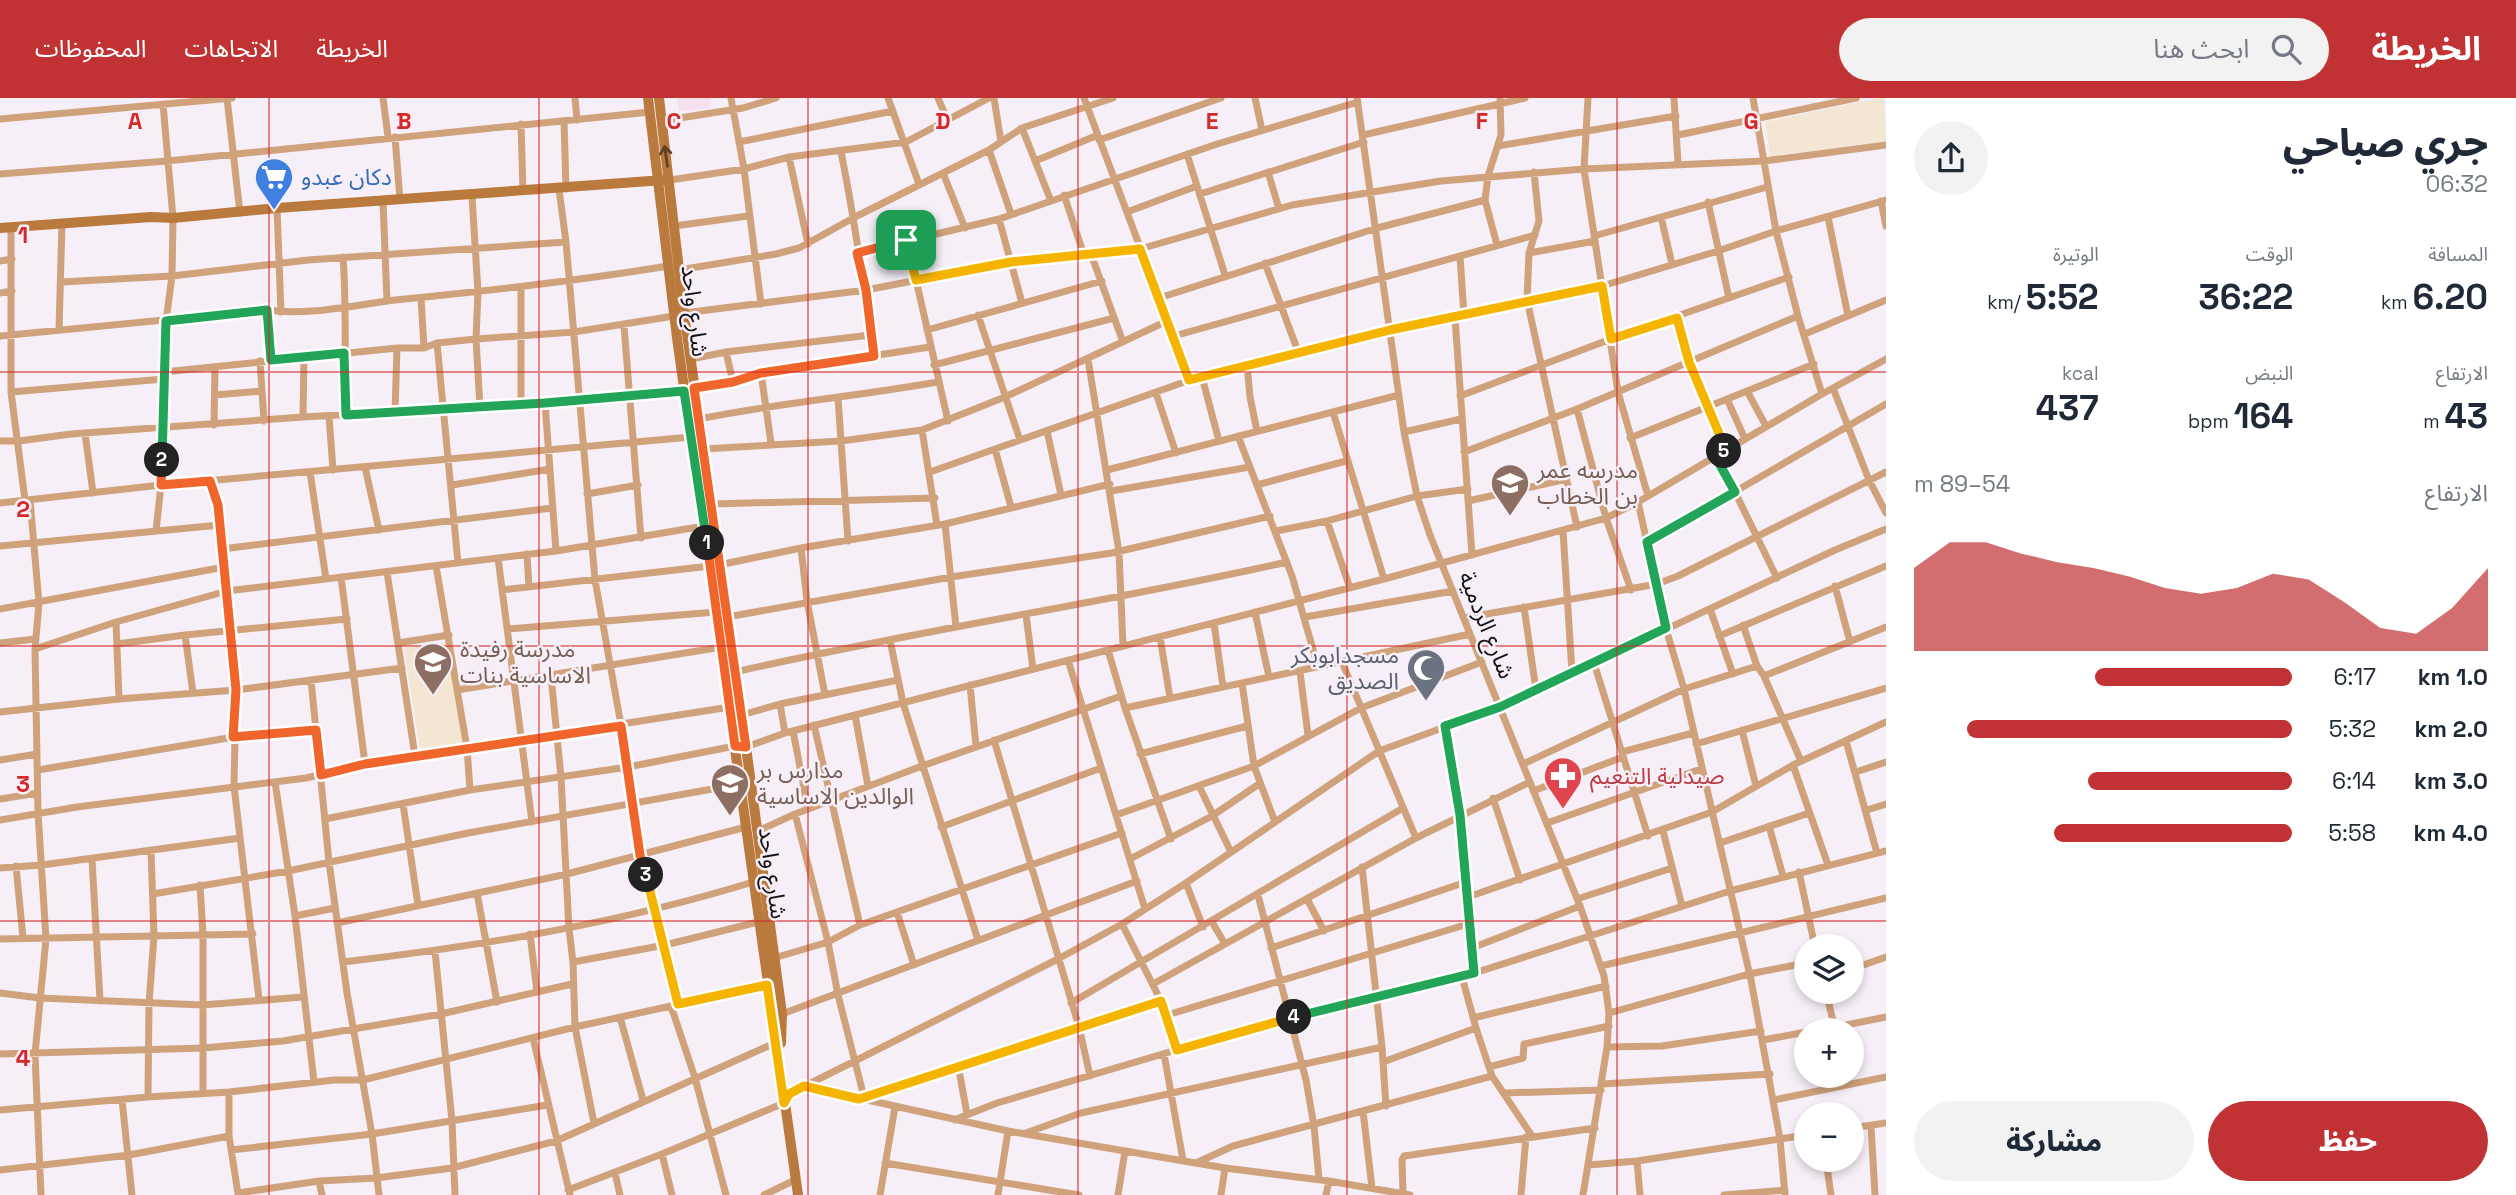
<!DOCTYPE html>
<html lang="ar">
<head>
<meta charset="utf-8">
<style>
	:root { --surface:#fff; --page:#f2f2f3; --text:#1f2937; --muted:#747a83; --accent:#c13234 }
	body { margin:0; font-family:"Space Grotesk","Noto Sans Arabic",sans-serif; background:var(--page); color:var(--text); direction:rtl; height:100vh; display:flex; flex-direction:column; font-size:26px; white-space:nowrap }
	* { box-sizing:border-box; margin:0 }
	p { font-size:23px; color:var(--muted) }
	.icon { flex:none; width:38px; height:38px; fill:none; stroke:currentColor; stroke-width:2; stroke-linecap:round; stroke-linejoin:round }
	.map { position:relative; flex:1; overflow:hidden; direction:ltr }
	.drawer { display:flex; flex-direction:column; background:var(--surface); width:630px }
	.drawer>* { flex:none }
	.tools { position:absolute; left:1794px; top:836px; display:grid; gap:14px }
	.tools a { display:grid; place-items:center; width:70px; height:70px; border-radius:50%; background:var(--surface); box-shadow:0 4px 10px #0003; font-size:35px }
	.pin { position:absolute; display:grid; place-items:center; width:60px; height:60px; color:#fff; margin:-30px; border-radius:14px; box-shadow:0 4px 10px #0006 }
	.km { position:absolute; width:35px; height:35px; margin:-18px; border-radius:50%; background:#222; color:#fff; font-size:19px; line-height:35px; text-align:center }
	.round { display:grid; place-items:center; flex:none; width:74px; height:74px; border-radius:37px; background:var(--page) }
	.summary { display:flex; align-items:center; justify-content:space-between; height:119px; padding:0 28px }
	h1 { font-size:38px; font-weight:800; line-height:52px }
	.stats { display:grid; grid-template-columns:repeat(3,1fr); gap:10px; height:119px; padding:7px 28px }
	.stats div { display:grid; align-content:center }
	.stats b { font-size:35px; font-weight:800 }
	.stats small { font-size:19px; font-weight:400 }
	.stats p { font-size:19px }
	.chart { height:196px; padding:14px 28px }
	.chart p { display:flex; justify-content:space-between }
	.chart svg { width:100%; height:126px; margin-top:7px; fill:var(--accent); opacity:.7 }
	.button { display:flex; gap:14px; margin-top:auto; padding:14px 28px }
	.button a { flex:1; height:80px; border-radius:42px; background:var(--accent); color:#fff; font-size:28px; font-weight:800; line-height:80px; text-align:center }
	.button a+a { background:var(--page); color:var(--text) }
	ul { padding:0 28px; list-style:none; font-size:23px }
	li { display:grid; grid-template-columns:112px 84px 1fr; align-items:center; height:52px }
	li i { height:18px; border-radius:9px; background:var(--accent) }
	header { display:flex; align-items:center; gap:42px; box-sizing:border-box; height:98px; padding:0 35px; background:var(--accent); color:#fff }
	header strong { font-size:33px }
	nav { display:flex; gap:38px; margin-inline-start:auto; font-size:24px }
	.search { width:490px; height:63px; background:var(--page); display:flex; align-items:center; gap:18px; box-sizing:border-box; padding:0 24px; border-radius:38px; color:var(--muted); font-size:26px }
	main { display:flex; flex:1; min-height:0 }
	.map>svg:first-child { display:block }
	.education { fill:#f3e6d2 }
	.medical { fill:#f7e0ee }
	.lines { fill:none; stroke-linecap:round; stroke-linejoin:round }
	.street { stroke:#cfa27c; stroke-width:7 }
	.secondary { stroke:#bb7a3d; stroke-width:10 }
	.oneway { stroke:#5f4127 }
	.split-1-casing { stroke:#fff; stroke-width:14 }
	.split-2-casing { stroke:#fff; stroke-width:14 }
	.split-3-casing { stroke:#fff; stroke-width:14 }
	.split-4-casing { stroke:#fff; stroke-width:14 }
	.split-5-casing { stroke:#fff; stroke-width:14 }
	.split-6-casing { stroke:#fff; stroke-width:14 }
	.split-1 { stroke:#f0652b; stroke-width:9 }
	.split-2 { stroke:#22a559; stroke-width:9 }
	.split-3 { stroke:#f0652b; stroke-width:9 }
	.split-4 { stroke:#f5b400; stroke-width:9 }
	.split-5 { stroke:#22a559; stroke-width:9 }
	.split-6 { stroke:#f5b400; stroke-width:9 }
	.grid { fill:none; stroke:#d62828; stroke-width:2; stroke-opacity:0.55 }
	.labels { text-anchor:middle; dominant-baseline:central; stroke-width:5; stroke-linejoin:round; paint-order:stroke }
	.shop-label { font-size:23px; fill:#366cbe; stroke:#f6eff7; text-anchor:start }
	.street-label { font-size:23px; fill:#141215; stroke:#f6eff7 }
	.education-label { font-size:23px; fill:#785e54; stroke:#f6eff7; text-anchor:start }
	.worship-label { font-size:23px; fill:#5b616d; stroke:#f6eff7; text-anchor:end }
	.health-label { font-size:23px; fill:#be3a42; stroke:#f6eff7; text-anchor:start }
	.grid-label { font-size:23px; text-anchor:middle; font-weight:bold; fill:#d62828; stroke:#f6eff7; stroke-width:5; stroke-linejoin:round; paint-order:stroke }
</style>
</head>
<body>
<header>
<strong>الخريطة</strong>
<div class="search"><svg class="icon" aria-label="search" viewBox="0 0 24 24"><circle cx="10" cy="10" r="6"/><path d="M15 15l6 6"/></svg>ابحث هنا</div>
<nav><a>الخريطة</a><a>الاتجاهات</a><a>المحفوظات</a></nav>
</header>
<main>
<section class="drawer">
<div class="summary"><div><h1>جري صباحي</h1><p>06:32</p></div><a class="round"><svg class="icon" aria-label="share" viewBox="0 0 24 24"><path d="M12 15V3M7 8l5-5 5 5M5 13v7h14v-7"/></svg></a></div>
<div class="stats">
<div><p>المسافة</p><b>6.20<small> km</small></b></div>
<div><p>الوقت</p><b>36:22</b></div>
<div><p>الوتيرة</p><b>5:52<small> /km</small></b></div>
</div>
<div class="stats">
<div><p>الارتفاع</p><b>43<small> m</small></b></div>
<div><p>النبض</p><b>164<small> bpm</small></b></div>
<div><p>kcal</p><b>437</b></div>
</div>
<div class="chart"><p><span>الارتفاع</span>54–89 m</p>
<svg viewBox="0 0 160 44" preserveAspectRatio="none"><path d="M0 44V15L10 6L20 6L30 10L40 13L50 15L60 18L70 22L80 24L90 22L100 17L110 19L120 27L130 36L140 38L150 29L160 15V44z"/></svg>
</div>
<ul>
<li><b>1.0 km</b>6:17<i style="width:52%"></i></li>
<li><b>2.0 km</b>5:32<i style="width:86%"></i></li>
<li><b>3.0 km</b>6:14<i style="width:54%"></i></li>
<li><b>4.0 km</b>5:58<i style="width:63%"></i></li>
</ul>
<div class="button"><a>حفظ</a><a>مشاركة</a></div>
</section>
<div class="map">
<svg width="1886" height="1097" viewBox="0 0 1886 1097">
	<rect width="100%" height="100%" fill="#f6eff7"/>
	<path class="education" d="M1879,0H1884L1886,43L1770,58L1765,24Z
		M447,544L463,646L420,652L404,550Z"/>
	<path class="medical" d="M677,0H710L711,10L679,13Z"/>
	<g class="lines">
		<path class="street" d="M227,0L240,115
			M383,0L388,39
			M575,0L577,22
			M731,0L744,71L761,206
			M888,0L919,86
			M938,0L947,21
			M994,0L1001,44
			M1084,0L1190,282
			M1255,0L1262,32
			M1357,0L1404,334L1417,398L1430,437L1580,808L1604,878L1609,915L1607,949L1583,1097
			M1588,0L1584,71L1595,143L1618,294L1648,398
			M1674,0L1678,65
			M1753,0L1776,133L1798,218L1822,296
			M0,21L232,0
			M564,23L566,91
			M661,23L743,10L776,0
			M521,26L523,93
			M1022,30L1051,103
			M1363,37L1525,0
			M1678,37L1856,0
			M395,39L400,102
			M1099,42L1221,0
			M739,44L893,13
			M1498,48L1676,18
			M989,52L1011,116
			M841,54C855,122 864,190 874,258
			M1187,56L1225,177
			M789,59L808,146
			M1035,63L1098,37
			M1268,74L1279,111
			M1534,74L1539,123L1529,155L1527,202L1577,429
			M943,75L965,130
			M0,76L167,63L650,14
			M670,82L744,71L789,59L906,44L989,0
			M559,91L566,144L595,482L621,627L640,757L656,811L678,906
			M1200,96L1364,44
			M1064,97L1084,157
			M472,98L478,194L476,241L480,309
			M1881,103L1886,128
			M383,104L387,203
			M1708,104L1729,200
			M277,110L281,214
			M1127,114L1197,88
			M1661,119L1672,166
			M1828,119L1848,218
			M999,121L1022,205
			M674,128L748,118
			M11,129V294L25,402
			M1594,138L1767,89
			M907,142L948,323
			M1497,147L1485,102L1488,78L1501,37L1500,0
			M857,155L999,121L1217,46L1358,4
			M1529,155L1595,143
			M1091,156L1123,244
			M1460,158L1464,218
			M343,159C347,212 344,264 346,317
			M0,163L12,161
			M1265,165L1299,256
			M679,172L776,156L799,150L855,119L989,52L1022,30L1113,0
			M61,184L172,178L308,162L566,144
			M0,195L12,193
			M421,200L424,250
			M1159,200L1377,130L1485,102
			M267,212L271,262
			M684,215L866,192L1011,164L1140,151L1292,107L1441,83L1584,71L1764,63L1886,47
			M978,217L1020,342
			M1455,220L1472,457
			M1677,220L1689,264L1726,352
			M624,228L641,440
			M59,232L62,126
			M927,232L1102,183
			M1805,236L1886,202
			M0,238L267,212C309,218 354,207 395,202C487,193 577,183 668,168
			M1174,238L1535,137
			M437,245L458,465
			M726,254L733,284
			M691,261L726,254L871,237
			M1088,261L1119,454L1123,547
			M260,263L264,323
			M934,267L1114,220
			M1247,267L1250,299L1257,333
			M164,274L397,250H424L437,245L476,241L574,234L674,218
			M761,275L771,345
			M1202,279L1219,343
			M694,290L733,284L761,275L930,249
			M1833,290L1869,382L1886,415
			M1747,293L1766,328
			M11,294L164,281
			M1156,295L1176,355
			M215,297L262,293
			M1460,298L1611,241L1789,179
			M838,300L848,443
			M1727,301L1745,341
			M545,305L556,453
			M521,306V190
			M1577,311L1606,420L1631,492
			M395,314L397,250
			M1333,314L1384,481
			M329,318L333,372
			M303,319L304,259
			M699,321C778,305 859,298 938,284
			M214,327L215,269
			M922,332L937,427
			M1047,333L1061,397
			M1404,334L1461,321
			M85,335L93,395
			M1238,338L1292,478L1318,569
			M1630,340L1814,266
			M0,343H19L71,336L303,319L545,305L684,293
			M704,351L841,343L922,332L1005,299L1167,223
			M995,351L1011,409
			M1464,354L1577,311L1798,218
			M1715,358L1735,394L1777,480
			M365,369L379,432
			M1107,372L1399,297
			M310,374L326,481
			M930,374L1190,282L1390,232L1602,188L1718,153L1776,133L1886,102
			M210,383L218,412L227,493L236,592L234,688L259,901
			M452,387L550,371
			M1257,387L1346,363
			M1111,393L1250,369
			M587,396L638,387
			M30,402L39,505L35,551L38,715L46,841L35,956L41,1097
			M1468,403L1567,381
			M1638,404L1666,531L1684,591L1751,882L1780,1041L1785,1097
			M0,405L161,387L691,339
			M712,406L935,400
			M1327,423L1350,490
			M945,426L956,529
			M156,433L161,387L166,223L172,178L173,120L163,6
			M1276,433L1327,423L1417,398L1468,391
			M1563,433L1572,574
			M1648,444L1886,306
			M0,448L220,427
			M801,450L807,503L825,597
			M222,451L552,410
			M527,456L529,489
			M498,460L532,724
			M719,467L801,450L945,426L1110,386
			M436,468L467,650L470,692
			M387,474L415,658
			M341,479L365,666
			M1835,488L1850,544
			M502,492L710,468
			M1524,509L1536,592
			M0,511L224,469
			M1710,511L1733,576
			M1255,514L1269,579
			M1026,517L1033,571
			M727,519L951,479L1112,455L1270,418
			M1305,519L1453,493
			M1464,520L1657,486L1678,478L1886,374
			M116,524L119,601
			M1214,525L1223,589
			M1743,527L1757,568L1764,578L1801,663
			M508,531L716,514
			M185,537L193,595
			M1719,538L1886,468
			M1160,539L1170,600
			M890,542L903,605L978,842
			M0,545L35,541
			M398,545L449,537
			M117,546L185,537L347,521
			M35,551L116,524L227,493L556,453L704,428
			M1108,552L1125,610L1171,741
			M1068,562L1145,811
			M1342,564L1416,740
			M1594,565L1648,738
			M735,574C918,532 1104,505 1287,464
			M1300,574L1308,637
			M551,578L561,679L569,831L573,864L575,929L594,1025
			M1764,578L1886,529
			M311,582L329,764L347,895L372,1036L379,1097
			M1242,585L1254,668L1275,724
			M970,587L976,648
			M457,592L722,549
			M780,606L785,635
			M1125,610L1470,536
			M0,614L119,601L236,592L402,570
			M742,617L780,606L898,582
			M855,617L868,688
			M814,627L860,827
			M1445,628L1460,717L1474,875
			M1742,632L1756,688
			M793,633L808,711
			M994,642L1079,929L1090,978
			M1846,643L1877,755
			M1696,646L1886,590
			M1622,654L1693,635
			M1140,656L1247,628
			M0,662L37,656
			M1523,666L1684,591L1757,568
			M1793,667L1828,767
			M38,672L234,639L316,632
			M1856,674L1886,664
			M275,684L295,818L314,984
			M1199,688L1231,754
			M1533,693L1623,659
			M1493,700L1520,782
			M0,701L38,695
			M403,706L418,807
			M1867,712L1886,706
			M795,716L828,844L838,897L864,999
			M1116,717L1254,668L1361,610L1482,564
			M325,721L470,692L628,669L735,648L746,649L785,635L1384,481L1606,420L1638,404L1822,296L1886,261
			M0,722L77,709L306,680L365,666L730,609
			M1547,725L1701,671
			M1769,728L1783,778
			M941,729L1101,670
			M758,733L795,716L922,668L1121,598
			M1663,733L1682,808
			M1720,745L1809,715
			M92,761L100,903
			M1130,761L1212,718L1259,686
			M16,768L23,840
			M1362,769L1382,949L1386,1008
			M0,770L42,767L240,740
			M1799,774L1815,849
			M1186,785L1203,829
			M200,787L203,837V995
			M477,795L497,904
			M153,796L288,773L468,735L740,686
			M1258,797L1306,982L1314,1028L1319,1081
			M1468,799L1712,714L1793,667L1886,624
			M1307,801L1324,833
			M1577,801L1672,770
			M897,814L914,867
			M295,818L335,810
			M1212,824L1225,846
			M337,825L567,776L746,729
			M1122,826L1161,903L1177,952
			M530,836L537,894
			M0,841L253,836
			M1271,850L1466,784
			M1472,850L1580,808
			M435,853L452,1023L455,1097
			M774,860L828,844L860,827L1122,735
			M343,864C482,848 620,825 753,784
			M573,864L665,847L758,824
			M1601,868L1886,800
			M1852,871L1886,859
			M1462,879L1476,930L1492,978L1532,1038
			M1153,886L1416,740L1530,684
			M1826,894L1835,931
			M0,895L40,900L202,907L303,899
			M1071,905L1403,710
			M671,908L695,980L726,1097
			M1609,915L1749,876L1806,865
			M782,916L1137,783
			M1167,917L1468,826
			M620,919L643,1002
			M1473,920L1606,888
			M1816,933L1886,919
			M533,940L570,1097
			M1763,942L1806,934
			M1607,949L1662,948L1761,933
			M0,956L203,950L283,943L441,916L572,886
			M1164,956L1183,1062
			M1383,964L1476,930
			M958,967L967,1016
			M1489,969L1523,960L1524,946L1609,928
			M1602,986L1770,976
			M804,988L1008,1033L1225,1070L1329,1083L1410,1097
			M229,994V1038L238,1096
			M1504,995L1601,992
			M148,999L149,905L154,838L151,752
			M859,1001L1161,903
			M122,1002L132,1097
			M1774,1002L1886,979
			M0,1012L148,999L229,994L334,982H363L575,929L767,887
			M1363,1013L1372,1090
			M954,1022L997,1005L1227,937L1462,879L1730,793L1886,753
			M1871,1028L1875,1097
			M1852,1030L1886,1025
			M1026,1035L1081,1015L1382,949
			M231,1052L372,1036L547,1007
			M662,1056L672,1097
			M1826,1062L1831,1097
			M1637,1063L1640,1097
			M885,1065L1079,1097
			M1196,1065L1233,1048L1492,978
			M1589,1067L1637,1063L1806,1037
			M0,1072L129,1057L229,1038
			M615,1075L620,1097
			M319,1083L322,1097
			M568,1092L662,1056L784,1005L789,996L1058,861L1122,826L1186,785L1379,653L1500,609L1835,452L1886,431
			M238,1095L319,1083L376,1080L452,1070L556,1043L775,945
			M1403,1096L1402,1062L1404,1058L1595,1030
			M764,1097L795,1082
			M880,1097L895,1009
			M998,1097L1008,1033
			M1118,1097L1125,1053
			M1221,1097L1225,1070
			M1326,1097L1329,1083
			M1521,1097L1526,1039
			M1724,1097L1785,1092"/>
		<path class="secondary" d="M648,0L677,240L798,1097
			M659,0L684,215L746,649L782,916L781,945
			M0,130L151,119L173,120L277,110L664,82"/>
	</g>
	<defs><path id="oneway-shaft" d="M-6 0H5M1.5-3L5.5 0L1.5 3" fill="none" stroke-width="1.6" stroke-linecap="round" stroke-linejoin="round" transform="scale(1.75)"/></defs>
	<use class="oneway" href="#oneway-shaft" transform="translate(666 58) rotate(-98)"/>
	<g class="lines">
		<g class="split-1-casing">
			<path id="split-1" d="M707,445L735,648L746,649L694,290L733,284L761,275L874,258L866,192L857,155L906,142"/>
		</g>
		<g class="split-2-casing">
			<path id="split-2" d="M162,362L166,223L267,212L271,262L344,255L346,317L545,305L684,293L707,445"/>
		</g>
		<g class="split-3-casing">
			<path id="split-3" d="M162,362L161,387L210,383L218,407L236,592L233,639L316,632L321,677L365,666L621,628L640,757L646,777"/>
		</g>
		<g class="split-4-casing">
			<path id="split-4" d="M646,777L678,906L767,887L784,1005L789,996L804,988L859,1001L1161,903L1177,952L1294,919"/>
		</g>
		<g class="split-5-casing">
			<path id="split-5" d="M1294,919L1474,875L1460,717L1445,628L1500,609L1666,530L1647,444L1735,394L1715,358L1724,353"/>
		</g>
		<g class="split-6-casing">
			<path id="split-6" d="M906,142L916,182L1011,164L1140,151L1189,282L1390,232L1602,188L1611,241L1677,220L1689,264L1726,352L1724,353"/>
		</g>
		<use href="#split-1" class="split-1"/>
		<use href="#split-2" class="split-2"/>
		<use href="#split-3" class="split-3"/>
		<use href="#split-4" class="split-4"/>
		<use href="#split-5" class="split-5"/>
		<use href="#split-6" class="split-6"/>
	</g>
	<path class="grid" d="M269,0V1097M539,0V1097M808,0V1097M1078,0V1097M1347,0V1097M1617,0V1097M0,274H1886M0,548H1886M0,823H1886"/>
	<defs>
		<g id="supermarket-pin" transform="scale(2.0125)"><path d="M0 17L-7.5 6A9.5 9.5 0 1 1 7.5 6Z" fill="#3f7fe0" stroke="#f6eff7"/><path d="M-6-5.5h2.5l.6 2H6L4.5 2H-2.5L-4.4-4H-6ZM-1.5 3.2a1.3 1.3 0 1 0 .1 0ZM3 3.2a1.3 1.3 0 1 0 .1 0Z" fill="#fff"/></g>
		<g id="school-pin" transform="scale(2.0125)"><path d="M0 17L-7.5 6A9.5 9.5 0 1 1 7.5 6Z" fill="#8d6e63" stroke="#f6eff7"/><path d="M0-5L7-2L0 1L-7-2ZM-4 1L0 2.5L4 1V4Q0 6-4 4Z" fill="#fff"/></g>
		<g id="mosque-pin" transform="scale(2.0125)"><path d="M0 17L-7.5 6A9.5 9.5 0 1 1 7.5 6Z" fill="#6b7280" stroke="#f6eff7"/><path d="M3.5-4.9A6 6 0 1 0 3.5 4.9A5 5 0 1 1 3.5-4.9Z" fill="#fff"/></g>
		<g id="pharmacy-pin" transform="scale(2.0125)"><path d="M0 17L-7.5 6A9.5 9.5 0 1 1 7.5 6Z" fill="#e0444e" stroke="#f6eff7"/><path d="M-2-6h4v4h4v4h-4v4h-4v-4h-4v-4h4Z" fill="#fff"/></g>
	</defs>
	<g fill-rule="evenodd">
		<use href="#supermarket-pin" x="274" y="79"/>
		<use href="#school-pin" x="1510" y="385"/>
		<use href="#school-pin" x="433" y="564"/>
		<use href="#mosque-pin" x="1426" y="570"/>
		<use href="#pharmacy-pin" x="1563" y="678"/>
		<use href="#school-pin" x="730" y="685"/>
	</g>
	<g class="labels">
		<g class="shop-label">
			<text x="301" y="79">دكان عبدو</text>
		</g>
		<g class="street-label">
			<text transform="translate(695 213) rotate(83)">شارع واحد</text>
			<text transform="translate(1487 527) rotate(68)">شارع الردمية</text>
			<text transform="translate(773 775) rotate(82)">شارع واحد</text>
		</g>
		<g class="education-label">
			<text x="1537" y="372">مدرسه عمر<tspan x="1537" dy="26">بن الخطاب</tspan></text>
			<text x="460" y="551">مدرسة رفيدة<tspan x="460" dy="26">الاساسية بنات</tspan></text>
			<text x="757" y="672">مدارس بر<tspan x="757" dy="26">الوالدين الاساسية</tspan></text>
		</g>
		<g class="worship-label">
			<text x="1399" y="557">مسجدابوبكر<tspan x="1399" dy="26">الصديق</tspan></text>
		</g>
		<g class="health-label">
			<text x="1590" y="678">صيدلية التنعيم</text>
		</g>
	</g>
	<g class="grid-label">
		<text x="135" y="31">A</text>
		<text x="404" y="31">B</text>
		<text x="674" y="31">C</text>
		<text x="943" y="31">D</text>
		<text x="1212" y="31">E</text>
		<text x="1482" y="31">F</text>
		<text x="1751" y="31">G</text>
		<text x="23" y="145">1</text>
		<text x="23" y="419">2</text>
		<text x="23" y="694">3</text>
		<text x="23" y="968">4</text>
	</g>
</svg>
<div class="tools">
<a><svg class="icon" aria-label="layers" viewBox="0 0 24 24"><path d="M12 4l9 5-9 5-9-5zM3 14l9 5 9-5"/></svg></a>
<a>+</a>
<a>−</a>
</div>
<div class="pin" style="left:906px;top:142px;background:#1e9e55"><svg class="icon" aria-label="arrive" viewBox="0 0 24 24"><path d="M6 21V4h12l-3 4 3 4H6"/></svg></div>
<b class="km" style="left:707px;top:445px">1</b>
<b class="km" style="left:162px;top:362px">2</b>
<b class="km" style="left:646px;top:777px">3</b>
<b class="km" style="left:1294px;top:919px">4</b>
<b class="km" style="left:1724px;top:353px">5</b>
</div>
</main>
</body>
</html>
